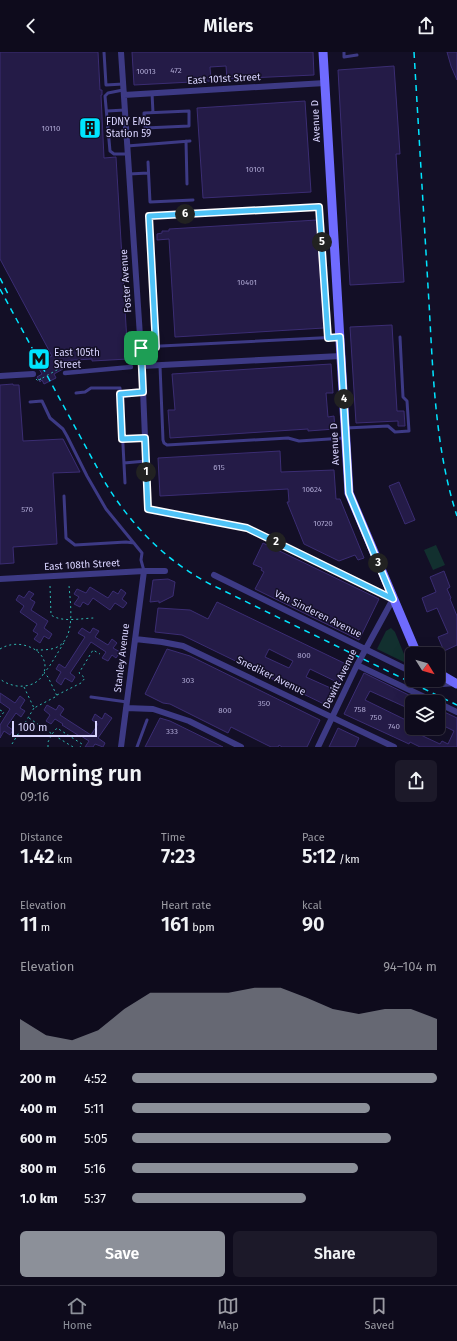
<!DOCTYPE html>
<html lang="en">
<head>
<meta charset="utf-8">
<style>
	:root { --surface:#0e0b1c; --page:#1c1929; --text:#f1f3f6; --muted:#9b9ba3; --line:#2e2b3b; --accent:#8c9099 }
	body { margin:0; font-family:"Fira Sans",sans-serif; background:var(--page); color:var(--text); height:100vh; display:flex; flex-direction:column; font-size:15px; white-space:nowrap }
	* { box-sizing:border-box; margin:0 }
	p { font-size:13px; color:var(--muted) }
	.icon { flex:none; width:22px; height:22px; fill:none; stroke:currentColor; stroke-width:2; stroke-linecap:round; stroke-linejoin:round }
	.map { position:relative; height:695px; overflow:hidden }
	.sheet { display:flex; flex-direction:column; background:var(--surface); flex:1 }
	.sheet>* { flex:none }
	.needle { width:26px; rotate:127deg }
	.fabs { position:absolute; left:405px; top:595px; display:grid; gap:8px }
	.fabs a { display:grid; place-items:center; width:40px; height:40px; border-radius:6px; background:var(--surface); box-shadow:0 4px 16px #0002,0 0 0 1px var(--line); font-size:20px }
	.scale { position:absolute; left:12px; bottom:10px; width:85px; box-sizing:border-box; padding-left:4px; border:2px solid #d9d4ff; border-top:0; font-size:11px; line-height:14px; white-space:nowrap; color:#d9d4ff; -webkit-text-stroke:3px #130f26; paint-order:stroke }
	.pin { position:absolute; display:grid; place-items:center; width:34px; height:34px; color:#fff; margin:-17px; border-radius:8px; box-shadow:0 2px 6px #0006 }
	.km { position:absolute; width:20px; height:20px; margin:-10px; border-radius:50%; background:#222; color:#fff; font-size:11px; line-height:20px; text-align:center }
	.round { display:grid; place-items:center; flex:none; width:42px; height:42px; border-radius:6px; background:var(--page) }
	.overview { display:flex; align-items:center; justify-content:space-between; height:68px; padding:0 20px }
	h1 { font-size:22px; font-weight:600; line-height:30px }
	.figures { display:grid; grid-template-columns:repeat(3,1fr); gap:6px; height:68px; padding:4px 20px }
	.figures div { display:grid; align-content:center }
	.figures b { font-size:20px; font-weight:600 }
	.figures small { font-size:11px; font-weight:400 }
	.figures p { font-size:11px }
	.chart { height:112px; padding:8px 20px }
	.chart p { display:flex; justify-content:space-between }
	.chart svg { width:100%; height:72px; margin-top:4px; fill:var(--accent); opacity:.7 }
	.primary-button { display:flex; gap:8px; margin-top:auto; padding:8px 20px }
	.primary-button a { flex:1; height:46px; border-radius:6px; background:var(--accent); color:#fff; font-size:16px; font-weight:600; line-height:46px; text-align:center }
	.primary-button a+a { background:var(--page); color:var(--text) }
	ul { padding:0 20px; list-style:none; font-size:13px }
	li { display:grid; grid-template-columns:64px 48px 1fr; align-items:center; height:30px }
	li i { height:10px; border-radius:5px; background:var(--accent) }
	header { display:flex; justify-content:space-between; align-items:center; height:52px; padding:0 20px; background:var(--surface); font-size:18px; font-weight:600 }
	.menu { display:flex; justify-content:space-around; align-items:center; height:56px; border-top:1px solid var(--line); background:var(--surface); font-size:11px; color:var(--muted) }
	.menu a { display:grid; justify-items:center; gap:2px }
	.menu .on { color:var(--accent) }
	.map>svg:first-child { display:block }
	.green { fill:#12302f }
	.building { fill:#241b47; stroke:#3b2d73; fill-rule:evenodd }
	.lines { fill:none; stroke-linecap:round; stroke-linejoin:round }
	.path { stroke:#2fb8b0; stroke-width:1; stroke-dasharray:2 3; stroke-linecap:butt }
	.service { stroke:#3d3a85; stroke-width:3 }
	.pedestrian { stroke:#3d3a85; stroke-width:4.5 }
	.minor { stroke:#3d3a85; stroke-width:6 }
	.secondary { stroke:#6f6bff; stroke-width:9 }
	.rail { stroke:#00e5ff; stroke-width:1.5; stroke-dasharray:6 5; stroke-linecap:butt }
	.path-bridge { stroke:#2fb8b0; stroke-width:1; stroke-dasharray:2 3; stroke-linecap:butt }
	.route-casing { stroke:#fff; stroke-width:8 }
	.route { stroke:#4fc3f7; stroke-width:5 }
	.labels { text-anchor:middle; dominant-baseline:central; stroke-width:3; stroke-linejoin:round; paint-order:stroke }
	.number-label { font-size:8px; fill:#aca6d1 }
	.street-label { font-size:10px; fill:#d9d4ff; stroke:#130f26 }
	.poi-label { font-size:10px; fill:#d9d4ff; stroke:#130f26; text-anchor:start }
</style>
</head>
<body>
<header><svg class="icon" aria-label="back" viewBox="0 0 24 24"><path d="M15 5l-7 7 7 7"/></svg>Milers<svg class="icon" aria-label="share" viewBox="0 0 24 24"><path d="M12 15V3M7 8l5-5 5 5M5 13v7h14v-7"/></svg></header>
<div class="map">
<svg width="457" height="695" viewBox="0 0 457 695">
	<rect width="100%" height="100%" fill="#130f26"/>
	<path class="green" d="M436,493L445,513L433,518L424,498Z
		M391,576L395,580L408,612L377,597L386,579Z"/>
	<path class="building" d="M0,0H98L100,38H102V43H101L104,106L116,105L128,307L92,309V307L58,309L63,317L54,322L56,326L44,332L42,328L40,330L37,325L42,322L36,312L52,304L0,207Z
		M132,0H313L314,23L227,27L226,14L210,15L211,29L134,33Z
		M447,0H457V28L451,14Z
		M394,14L400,102H396L404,230L350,233L338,18Z
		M305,49L311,140L203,146L197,56Z
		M317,168L324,276L175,285L169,187L157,188V182L162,181V179H169V177Z
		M392,273L397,359H404L405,374H398V369L356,371L350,275Z
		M331,312L333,341H326L328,365L334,364L335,377L308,379V377L170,386L168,358H175L172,322Z
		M13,332V333H19L23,389L63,387L80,420L53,421L57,492L13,495L14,511L0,512V333Z
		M280,399L281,420L334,418L336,447H340L364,506L358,508L355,503L339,509L304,492L287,450H289L288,437L160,444L158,406Z
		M399,430L415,468L405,472L389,434Z
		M263,491L379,547L359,588L255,537L264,520L261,518L262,516L253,512Z
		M444,519L450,535L447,537L451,546L450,547L457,564V593L444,599L438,585L448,581L437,556L427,560L422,546L436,540L430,525Z
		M168,527L175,530L173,544L159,551V549L150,550L153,528Z
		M90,535L108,546L113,539L118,542L121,537L126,541L122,547L127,551L123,556L115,551L110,558L93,546L88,553L83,550L80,555L74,552L79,545L74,542L77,537L86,541Z
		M29,539L34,542L30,547L35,550L31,558L48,569L44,576L52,582L49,587L44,584L40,591L34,587L38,582L33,579L37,572L20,560L24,554L16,548L19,543L24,546Z
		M217,550L348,613L339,631L310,617L306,625L335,638L328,654L182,583L155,580L158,556L190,558L208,567ZM269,597L293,609L289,616L265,605Z
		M82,576L90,581L93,576L99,579L95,585L108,593L112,587L117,591L113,596L120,600L116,606L112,603L108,609L102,606L106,600L91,590L70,621L75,625L72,630L65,626L61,633L56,629L61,620L56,617L59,612L65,616L85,585L78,581Z
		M167,597L190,604L320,668L307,695H282L279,693L278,695H271L231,675L228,681L170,652L163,651L145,642Z
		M364,621L423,650H412V658L370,639L365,648L412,671V676H417L415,680L427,686L440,692L442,689L448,692L454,679L438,671V657L457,666V695H420L410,690L409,692L344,662Z
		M0,641L15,651L20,644L25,648L20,656L25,659L21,665L16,661L7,674L13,678L10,683L4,679L0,686V673L10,657L0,650Z
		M47,653L56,658L59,653L64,657L60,663L91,683L98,672L92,668L95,662L102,667L105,661L112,666L98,686L105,691L103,695L95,692L93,695H85L89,689L81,684V685L62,673L63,672L55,667L51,672L46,669L50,663L44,658Z
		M160,666L170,669L223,695H145Z
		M338,676L359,686L355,695H329Z"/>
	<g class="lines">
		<path class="path" d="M60,314L59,313L60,312L61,315
			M60,315H64
			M36,327L38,329L41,327L40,326
			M50,534L51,563C63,571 82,566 95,566
			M0,597C8,592 18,591 27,594C56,603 48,637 17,634C11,633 5,631 0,627
			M36,598C42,598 49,598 55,596C77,588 70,551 69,533
			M24,635L34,656L57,644L48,625L44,621L49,615L65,589
			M57,643L81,631L85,626L79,621L93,598L100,602
			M0,658L4,660L0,665
			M29,666L52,682L48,690V695
			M12,692L34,656
			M73,695L52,682L57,676L82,692L80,695"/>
		<path class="service" d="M104,0L106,33L123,32
			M344,0V5L357,3
			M123,38L108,41L105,44L110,99L114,102H128
			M152,41L153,61
			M107,59L125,58
			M189,59V74L145,76L144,61Z
			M186,89L187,132
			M127,94L190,89
			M148,110L150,150L193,148
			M129,122L148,121
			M141,295L339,285
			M156,295L149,163L319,155L328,286
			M160,314L163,388L164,391L167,393L288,386L299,389L344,386
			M76,341L85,340L91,336H120L125,431
			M120,342L142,340
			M30,350L42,349L50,366L63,377L67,384L87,424L106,457L142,501L141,508L144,519
			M346,376L388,374L395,380L409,379L407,349L403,345L400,285
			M122,387L144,386
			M124,411L146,409
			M64,444L66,486L75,493L126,490L134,491
			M91,645L127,650
			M137,695L147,668"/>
		<path class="pedestrian" d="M65,321L131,315"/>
		<path class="minor" d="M121,0L142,314L148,457L247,476L393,547L357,613L318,695
			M124,43L325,31
			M142,314L341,304
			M0,324L33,322
			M214,523L412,620
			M0,527L144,519H165
			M135,587L162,590L183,594L394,695
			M357,613L435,650
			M430,628L443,632L455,631
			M438,651L457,660
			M126,656L153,657L189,669L241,695
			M121,695L144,519"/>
		<path class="secondary" d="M323,0L349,441L417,602
			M438,621L457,632"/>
		<path class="rail" d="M414,0C419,84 424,167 429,251C433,320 435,397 457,464
			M0,226L8,242
			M0,237L106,432C132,474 166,509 210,532L457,653"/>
		<path class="path-bridge" d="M39,327V328L62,315H61"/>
	</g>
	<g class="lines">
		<g class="route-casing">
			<path id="route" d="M319,155L328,286L340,285L349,441L393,547L247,476L148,457L145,386L122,387L120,342L143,340L141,296L156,295L149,164Z"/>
		</g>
		<use href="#route" class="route"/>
	</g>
	<defs>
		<g id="building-square" transform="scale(1.15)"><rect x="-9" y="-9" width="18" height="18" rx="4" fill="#00e5ff" stroke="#130f26"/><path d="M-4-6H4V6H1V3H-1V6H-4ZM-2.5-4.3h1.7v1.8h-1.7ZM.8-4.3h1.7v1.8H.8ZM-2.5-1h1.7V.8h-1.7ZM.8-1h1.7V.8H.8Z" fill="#111"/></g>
		<g id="metro-square" transform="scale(1.15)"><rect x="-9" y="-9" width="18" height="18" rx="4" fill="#00e5ff" stroke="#130f26"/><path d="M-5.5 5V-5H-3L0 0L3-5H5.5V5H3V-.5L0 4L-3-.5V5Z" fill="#111"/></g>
	</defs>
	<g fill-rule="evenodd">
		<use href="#building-square" x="90" y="76"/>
		<use href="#metro-square" x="39" y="307"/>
	</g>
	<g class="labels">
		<g class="number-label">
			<text x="176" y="18">472</text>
			<text x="146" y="19">10013</text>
			<text x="51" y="76">10110</text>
			<text x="255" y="117">10101</text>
			<text x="247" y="230">10401</text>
			<text x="219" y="415">615</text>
			<text x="312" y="437">10624</text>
			<text x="27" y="457">570</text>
			<text x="323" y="471">10720</text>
			<text x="304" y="603">800</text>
			<text x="188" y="628">303</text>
			<text x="264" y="651">350</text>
			<text x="360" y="657">758</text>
			<text x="225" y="658">800</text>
			<text x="376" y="665">750</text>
			<text x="394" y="674">740</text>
			<text x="172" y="679">333</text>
		</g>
		<g class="street-label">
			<text transform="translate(224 27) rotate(-3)">East 101st Street</text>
			<text transform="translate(316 69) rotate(-93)">Avenue D</text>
			<text transform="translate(126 229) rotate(-94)">Foster Avenue</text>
			<text transform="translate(335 392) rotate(-93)">Avenue D</text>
			<text transform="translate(82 513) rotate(-3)">East 108th Street</text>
			<text transform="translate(318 562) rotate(26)">Van Sinderen Avenue</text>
			<text transform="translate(122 606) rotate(-83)">Stanley Avenue</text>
			<text transform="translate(271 624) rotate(26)">Snediker Avenue</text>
			<text transform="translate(340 627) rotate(-64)">Dewitt Avenue</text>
		</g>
		<g class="poi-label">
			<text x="106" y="70">FDNY EMS<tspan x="106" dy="12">Station 59</tspan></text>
			<text x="54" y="301">East 105th<tspan x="54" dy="12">Street</tspan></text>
		</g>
	</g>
</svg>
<div class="fabs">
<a><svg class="needle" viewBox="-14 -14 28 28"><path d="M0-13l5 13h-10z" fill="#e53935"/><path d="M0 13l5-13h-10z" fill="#9b9ba3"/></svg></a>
<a><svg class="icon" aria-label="layers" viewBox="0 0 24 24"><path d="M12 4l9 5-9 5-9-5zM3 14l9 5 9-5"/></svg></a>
</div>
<div class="scale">100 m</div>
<div class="pin" style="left:141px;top:296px;background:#1e9e55"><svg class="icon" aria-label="arrive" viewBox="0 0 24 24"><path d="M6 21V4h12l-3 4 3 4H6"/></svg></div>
<b class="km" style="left:146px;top:420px">1</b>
<b class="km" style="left:276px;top:490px">2</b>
<b class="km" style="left:378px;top:511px">3</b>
<b class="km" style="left:344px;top:347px">4</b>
<b class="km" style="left:322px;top:190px">5</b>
<b class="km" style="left:185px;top:162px">6</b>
</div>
<section class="sheet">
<div class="overview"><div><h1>Morning run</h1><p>09:16</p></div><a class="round"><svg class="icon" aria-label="share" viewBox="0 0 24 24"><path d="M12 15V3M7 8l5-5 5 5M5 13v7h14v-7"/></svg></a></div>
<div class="figures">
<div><p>Distance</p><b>1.42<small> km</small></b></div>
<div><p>Time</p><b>7:23</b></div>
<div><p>Pace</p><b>5:12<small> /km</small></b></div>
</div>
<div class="figures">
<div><p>Elevation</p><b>11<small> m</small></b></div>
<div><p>Heart rate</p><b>161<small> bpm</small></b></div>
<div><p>kcal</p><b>90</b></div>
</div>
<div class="chart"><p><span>Elevation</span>94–104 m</p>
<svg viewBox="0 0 160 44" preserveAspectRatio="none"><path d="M0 44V25L10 35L20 38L30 32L40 19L50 9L60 9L70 9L80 9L90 6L100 6L110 12L120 19L130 22L140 19L150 19L160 25V44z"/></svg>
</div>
<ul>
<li><b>200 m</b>4:52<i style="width:100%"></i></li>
<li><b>400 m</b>5:11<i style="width:78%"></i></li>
<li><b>600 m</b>5:05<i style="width:85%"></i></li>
<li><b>800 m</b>5:16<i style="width:74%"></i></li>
<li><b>1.0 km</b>5:37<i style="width:57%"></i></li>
</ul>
<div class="primary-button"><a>Save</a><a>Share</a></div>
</section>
<nav class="menu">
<a class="on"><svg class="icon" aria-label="home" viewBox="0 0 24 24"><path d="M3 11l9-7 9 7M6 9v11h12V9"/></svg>Home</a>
<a><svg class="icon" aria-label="map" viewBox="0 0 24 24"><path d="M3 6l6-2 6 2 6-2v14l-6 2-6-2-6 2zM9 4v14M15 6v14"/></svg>Map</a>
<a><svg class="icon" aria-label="saved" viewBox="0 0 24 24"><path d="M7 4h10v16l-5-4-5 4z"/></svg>Saved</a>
</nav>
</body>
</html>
